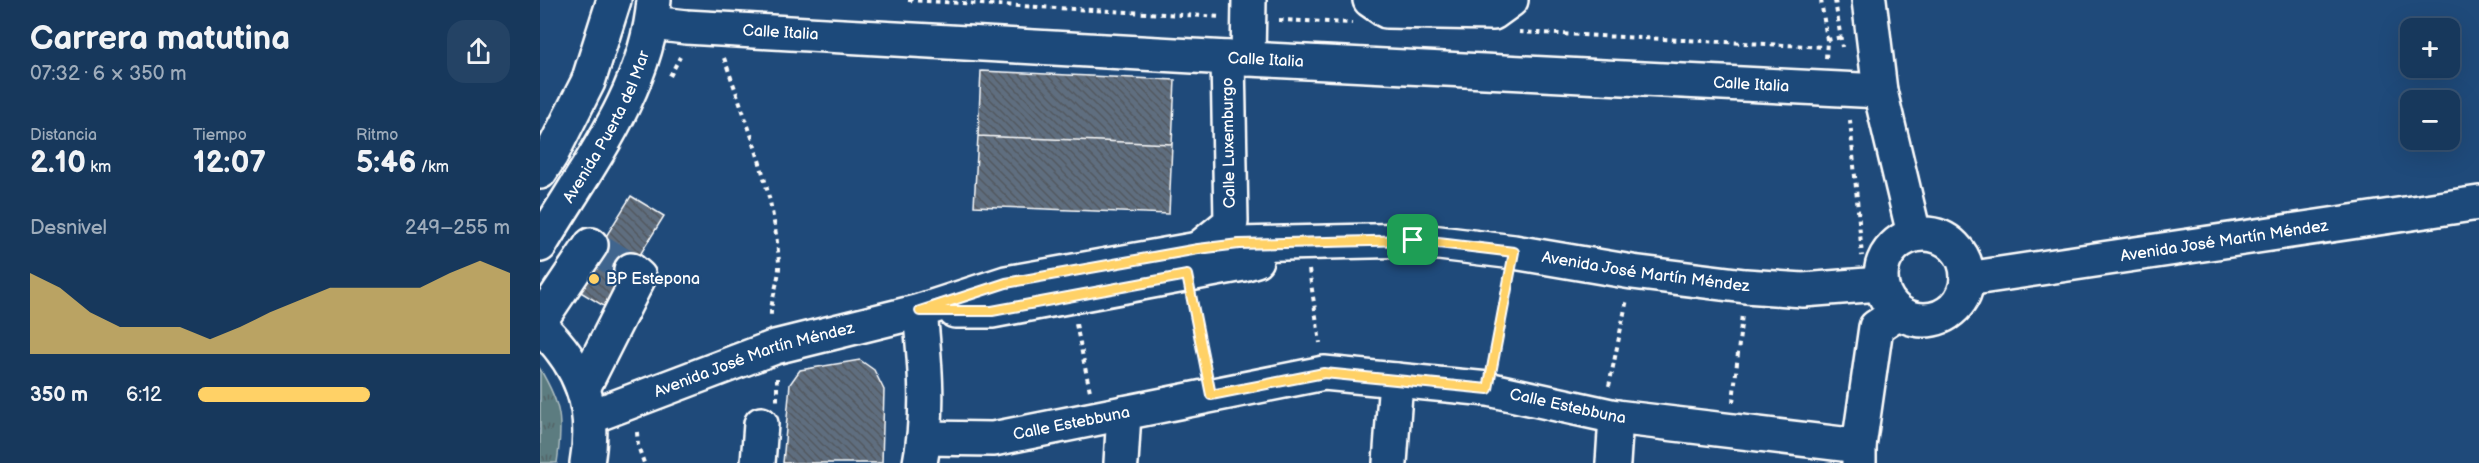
<!DOCTYPE html>
<html lang="es">
<head>
<meta charset="utf-8">
<style>
	:root { --surface:#17385c; --page:#244365; --text:#f1f3f6; --muted:#9eacbb; --line:#365272; --accent:#ffd166 }
	body { margin:0; font-family:"Balsamiq Sans",sans-serif; background:var(--page); color:var(--text); height:100vh; display:flex; flex-direction:column; font-size:22px; white-space:nowrap }
	* { box-sizing:border-box; margin:0 }
	p { font-size:20px; color:var(--muted) }
	.icon { flex:none; width:33px; height:33px; fill:none; stroke:currentColor; stroke-width:2; stroke-linecap:round; stroke-linejoin:round }
	.map { position:relative; flex:1; overflow:hidden }
	.details { display:flex; flex-direction:column; background:var(--surface); width:540px }
	.details>* { flex:none }
	.fabs { position:absolute; left:1860px; top:18px; display:grid; gap:12px }
	.fabs a { display:grid; place-items:center; width:60px; height:60px; border-radius:12px; background:var(--surface); box-shadow:0 6px 24px #0002,0 0 0 2px var(--line); font-size:30px }
	.pin { position:absolute; display:grid; place-items:center; width:51px; height:51px; color:#fff; margin:-26px; border-radius:12px; box-shadow:0 3px 9px #0006 }
	.round { display:grid; place-items:center; flex:none; width:63px; height:63px; border-radius:18px; background:var(--page) }
	.head { display:flex; align-items:center; justify-content:space-between; height:102px; padding:0 30px }
	h1 { font-size:33px; font-weight:700; line-height:45px }
	.stats { display:grid; grid-template-columns:repeat(3,1fr); gap:9px; height:102px; padding:6px 30px }
	.stats div { display:grid; align-content:center }
	.stats b { font-size:30px; font-weight:700 }
	.stats small { font-size:16px; font-weight:400 }
	.stats p { font-size:16px }
	.chart { height:168px; padding:12px 30px }
	.chart p { display:flex; justify-content:space-between }
	.chart svg { width:100%; height:108px; margin-top:6px; fill:var(--accent); opacity:.7 }
	ul { padding:0 30px; list-style:none; font-size:20px }
	li { display:grid; grid-template-columns:96px 72px 1fr; align-items:center; height:45px }
	li i { height:15px; border-radius:8px; background:var(--accent) }
	main { display:flex; flex:1; min-height:0 }
	.map>svg:first-child { display:block }
	.grass { fill:url(#grass-tufts); stroke:#adbdc0; stroke-width:1.5 }
	.building { fill:url(#building-back-hatch); stroke:#fff; stroke-width:1.5 }
	.lines { fill:none; stroke-linecap:round; stroke-linejoin:round }
	.minor-tunnel { stroke:#41658e; stroke-width:33; stroke-dasharray:33 16; stroke-linecap:butt }
	.minor-casing { stroke:#fff; stroke-width:38 }
	.major-casing { stroke:#fff; stroke-width:38 }
	.path { stroke:#fff; stroke-width:4; stroke-dasharray:4.5 4.5; stroke-linecap:butt }
	.minor { stroke:#1f4a7a; stroke-width:33 }
	.major { stroke:#1f4a7a; stroke-width:33 }
	.route-casing { stroke:#fff; stroke-width:12 }
	.route { stroke:#ffd166; stroke-width:8 }
	.poi-dot { fill:#ffd166; stroke:#1f4a7a; stroke-width:2 }
	.labels { text-anchor:middle; dominant-baseline:central; stroke-width:4.5; stroke-linejoin:round; paint-order:stroke }
	.street-label { font-size:16px; fill:#fff; stroke:#1f4a7a }
	.poi-label { font-size:16px; fill:#fff; stroke:#1f4a7a; text-anchor:start }
</style>
</head>
<body>
<main>
<section class="details">
<div class="head"><div><h1>Carrera matutina</h1><p>07:32 · 6 × 350 m</p></div><a class="round"><svg class="icon" aria-label="share" viewBox="0 0 24 24"><path d="M12 15V3M7 8l5-5 5 5M5 13v7h14v-7"/></svg></a></div>
<div class="stats">
<div><p>Distancia</p><b>2.10<small> km</small></b></div>
<div><p>Tiempo</p><b>12:07</b></div>
<div><p>Ritmo</p><b>5:46<small> /km</small></b></div>
</div>
<div class="chart"><p><span>Desnivel</span>249–255 m</p>
<svg viewBox="0 0 160 44" preserveAspectRatio="none"><path d="M0 44V11L10 17L20 27L30 33L40 33L50 33L60 38L70 33L80 27L90 22L100 17L110 17L120 17L130 17L140 11L150 6L160 11V44z"/></svg>
</div>
<ul>
<li><b>350 m</b>6:12<i style="width:55%"></i></li>
</ul>
</section>
<div class="map">
<svg width="1939" height="463" viewBox="0 0 1939 463">
	<defs>
		<pattern id="grass-tufts" width="24" height="20" patternUnits="userSpaceOnUse" patternTransform="scale(1.5)"><rect width="24" height="20" fill="#5b7b80"/><path d="M3 7l-1-3M5 7V3M7 7l1-3M15 17l-1-3M17 17v-4M19 17l1-3" fill="none" stroke="#546466"/></pattern>
		<pattern id="building-back-hatch" width="6" height="6" patternUnits="userSpaceOnUse" patternTransform="scale(1.5)"><rect width="6" height="6" fill="#5f6e7f"/><path d="M-1 5l2 2M0 0l6 6M5-1l2 2" fill="none" stroke="#53585e"/></pattern>
	</defs>
	<rect width="100%" height="100%" fill="#1f4a7a"/>
	<filter id="ink" filterUnits="userSpaceOnUse"><feTurbulence type="fractalNoise" baseFrequency=".0167" numOctaves="2"/><feDisplacementMap in="SourceGraphic" scale="12" xChannelSelector="R" yChannelSelector="G"/><feConvolveMatrix kernelMatrix="1 2 1 2 8 2 1 2 1" color-interpolation-filters="sRGB"/></filter>
	<g filter="url(#ink)">
		<path class="grass" d="M0,369C22,406 23,421 17,463H0Z"/>
		<path class="building" d="M441,71L635,80L632,144L438,136Z
			M438,136L632,144L629,214L434,206Z
			M91,196L124,216L67,308L34,288Z
			M320,360L334,370L344,390L342,463H243L250,384L260,370Z"/>
		<g class="lines">
			<path class="minor-tunnel" d="M57,249L91,270"/>
			<g class="minor-casing">
				<g id="minor">
					<path d="M830,0L846,11L953,13L971,0"/>
					<path d="M1329,0L1340,91L1374,234"/>
					<path id="s1" d="M112,23L146,27L688,58L1340,91"/>
					<path d="M708,59L709,0"/>
					<circle cx="1384" cy="277" r="43"/>
					<path d="M658,249L691,222L688,58"/>
					<path id="s2" d="M1427,279L1939,203"/>
					<path d="M415,311H452L703,264L716,260"/>
					<path d="M0,321L51,245"/>
					<path d="M43,388L99,277L91,270"/>
					<path id="s3" d="M50,417L235,347L380,311L466,283L658,249L699,244L874,240L974,252L1092,272L1205,286L1263,290L1340,284"/>
					<path id="s4" d="M385,438L453,439L784,373L948,389L1076,417L1319,446"/>
					<path d="M218,463L221,424"/>
					<path d="M380,463C390,412 385,362 380,311"/>
					<path d="M581,463L584,413"/>
					<path d="M850,463L856,380"/>
					<path d="M1073,463L1076,417"/>
					<path d="M1319,463V446L1336,327L1357,313"/>
				</g>
			</g>
			<g class="major-casing">
				<g id="major">
					<path d="M0,172L11,155L48,82L74,0"/>
					<path id="s5" d="M0,245C45,169 107,91 114,0"/>
					<path d="M0,326C41,365 57,407 47,463"/>
				</g>
			</g>
			<path class="path" d="M368,0L681,17
				M1281,0L1287,40L1286,59
				M1295,0L1302,47
				M739,20L812,23
				M979,32L1287,47
				M1287,40L1302,37
				M184,58C208,126 234,190 239,263C240,281 230,299 231,317
				M130,76L140,57
				M1310,120L1322,256
				M769,270L780,343
				M652,302L665,366
				M536,324L550,391
				M953,360L968,279
				M237,378V401
				M1069,386L1087,299
				M1193,402L1202,314
				M97,432L98,446L104,463"/>
			<use href="#minor" class="minor"/>
			<use href="#major" class="major"/>
		</g>
	</g>
	<g class="lines" filter="url(#ink)">
		<g class="route-casing">
			<path id="route" d="M873,240L974,252L948,389L784,373L671,395L647,275L452,311H380L466,283L658,249L699,244Z"/>
		</g>
		<use href="#route" class="route"/>
	</g>
	<circle class="poi-dot" cx="54" cy="279" r="6"/>
	<g class="labels">
		<g class="street-label">
			<text stroke="none"><textPath href="#s1" startOffset="129">Calle Italia</textPath></text>
			<text stroke="none"><textPath href="#s1" startOffset="615">Calle Italia</textPath></text>
			<text stroke="none"><textPath href="#s1" startOffset="1101">Calle Italia</textPath></text>
			<text stroke="none"><textPath href="#s5" startOffset="136">Avenida Puerta del Mar</textPath></text>
			<text transform="translate(689 143) rotate(-91)">Calle Luxemburgo</text>
			<text stroke="none"><textPath href="#s2" startOffset="260">Avenida José Martín Méndez</textPath></text>
			<text stroke="none"><textPath href="#s3" startOffset="1083">Avenida José Martín Méndez</textPath></text>
			<text stroke="none"><textPath href="#s3" startOffset="174">Avenida José Martín Méndez</textPath></text>
			<text stroke="none"><textPath href="#s4" startOffset="652">Calle Estebbuna</textPath></text>
			<text stroke="none"><textPath href="#s4" startOffset="148">Calle Estebbuna</textPath></text>
		</g>
		<g class="poi-label">
			<text x="66" y="279">BP Estepona</text>
		</g>
	</g>
</svg>
<div class="fabs">
<a>+</a>
<a>−</a>
</div>
<div class="pin" style="left:873px;top:240px;background:#1e9e55"><svg class="icon" aria-label="arrive" viewBox="0 0 24 24"><path d="M6 21V4h12l-3 4 3 4H6"/></svg></div>
</div>
</main>
</body>
</html>
